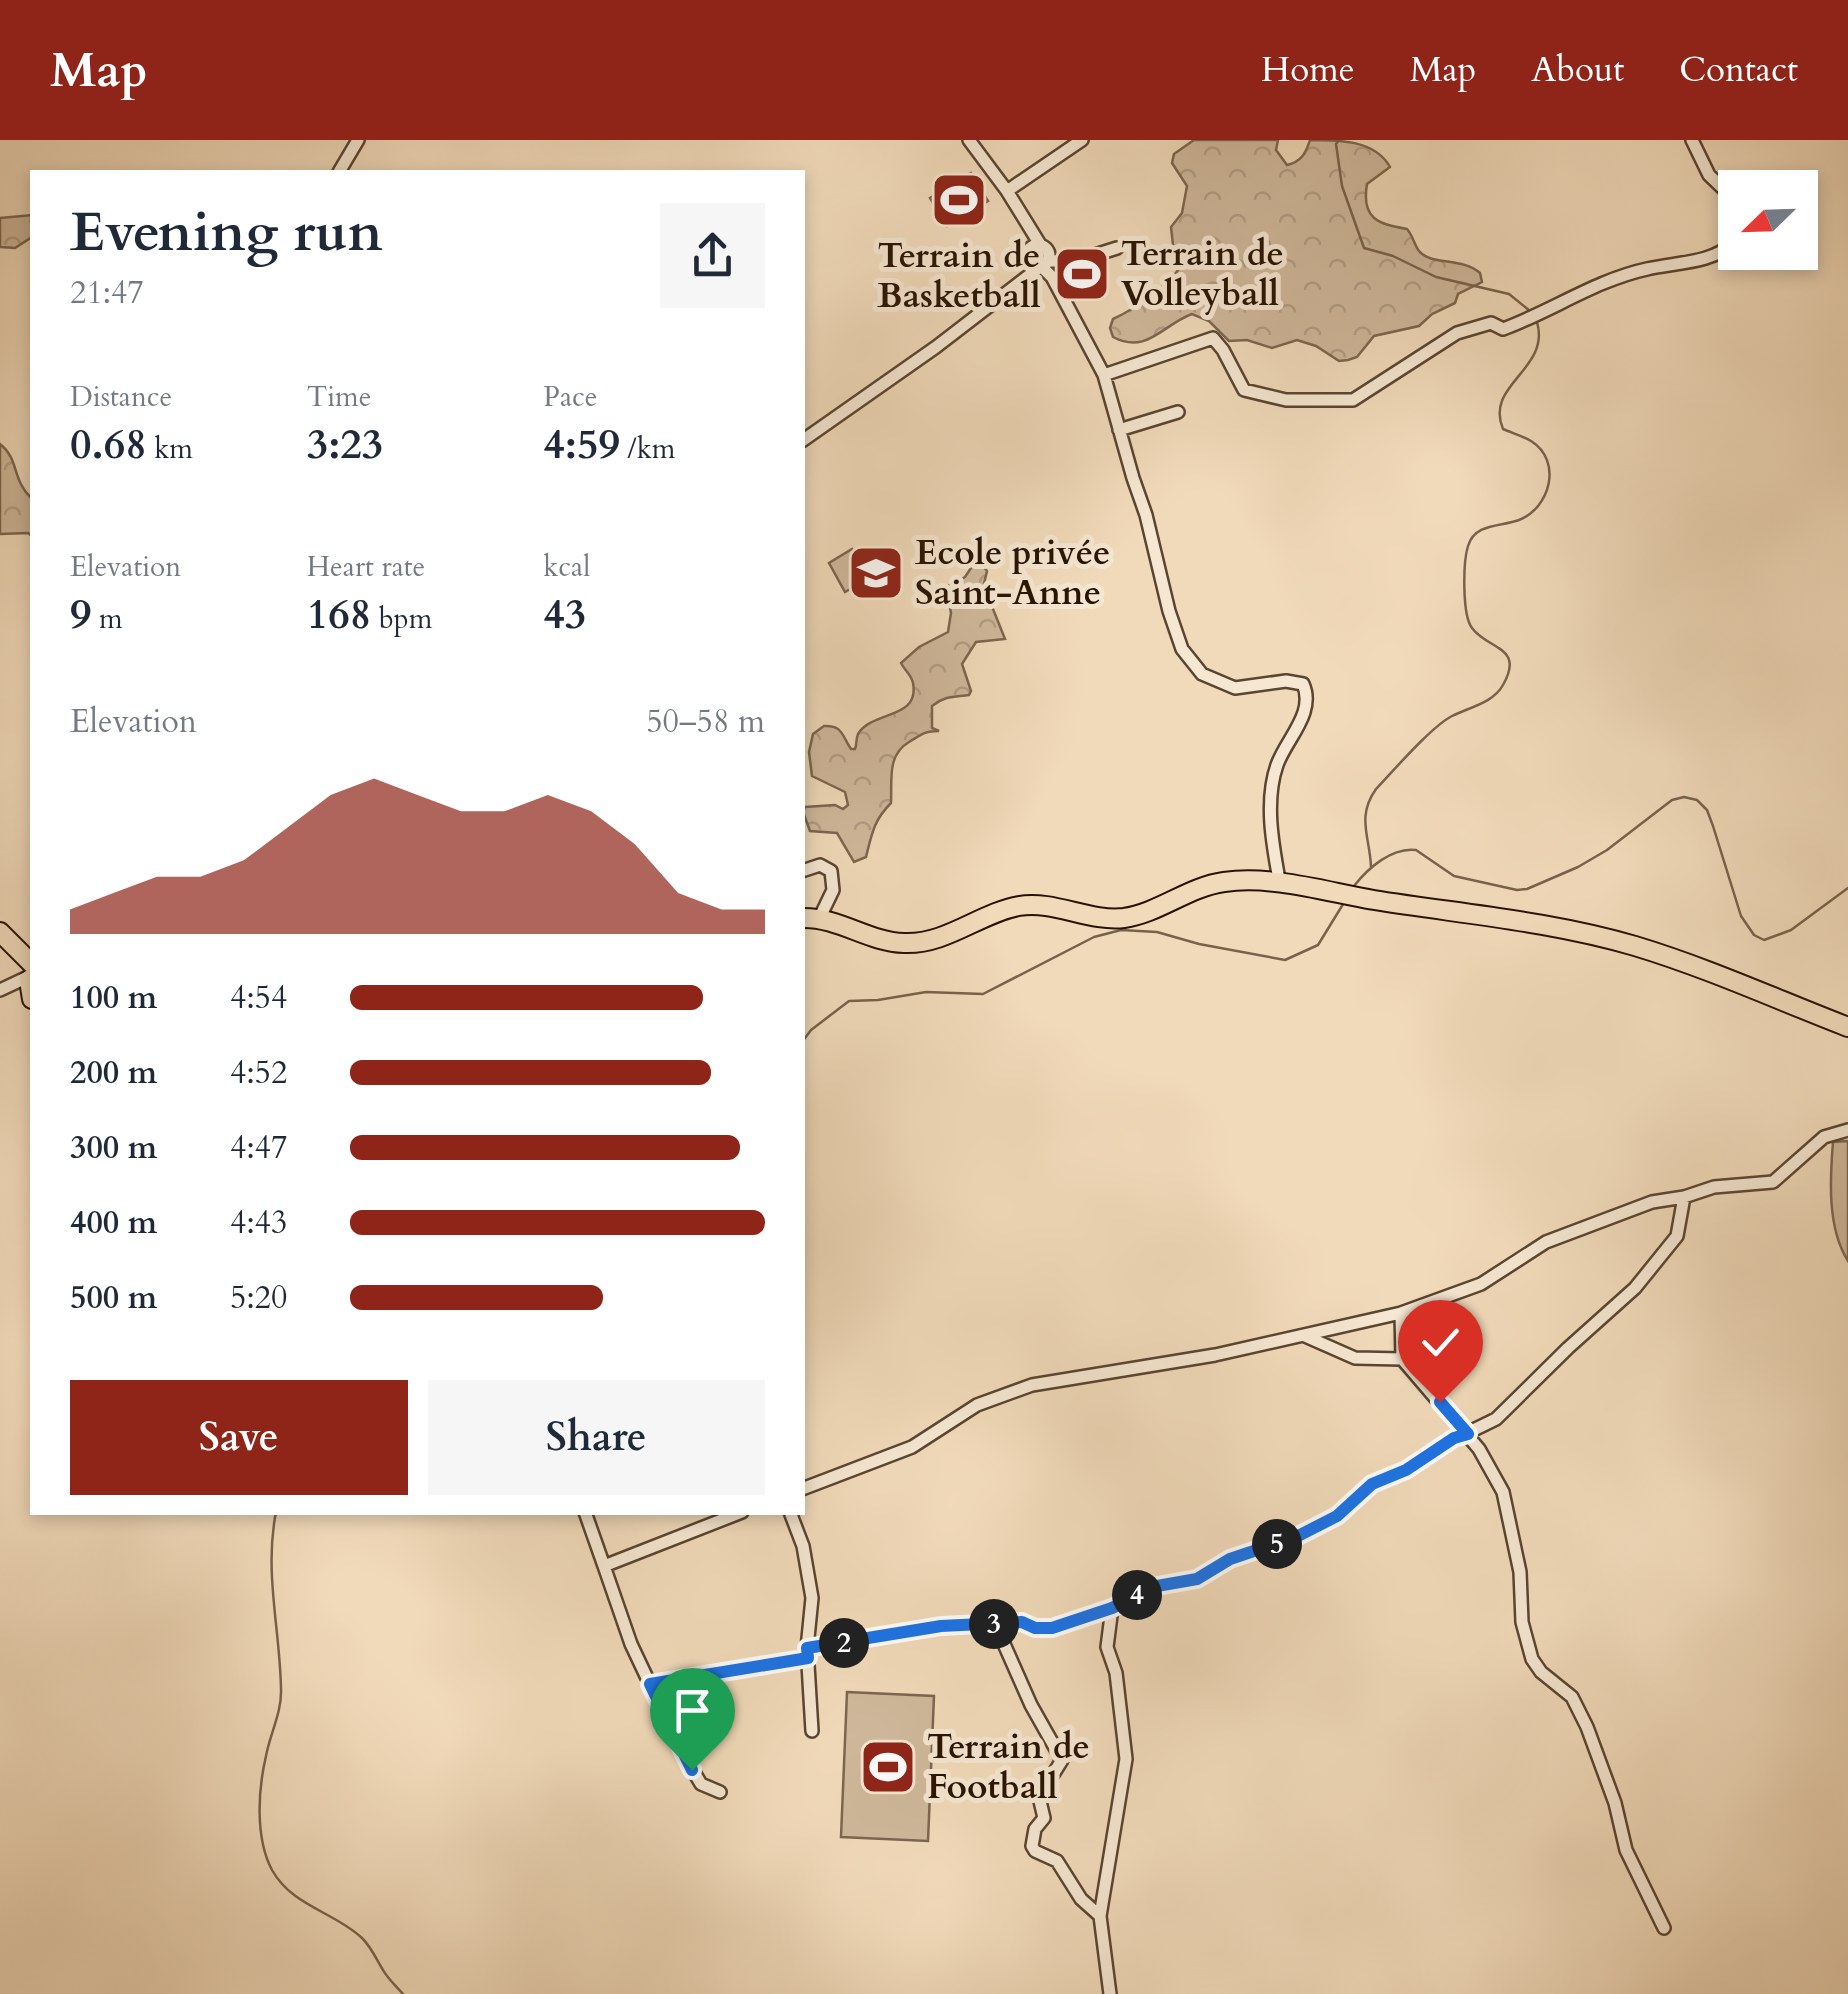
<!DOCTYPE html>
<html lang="en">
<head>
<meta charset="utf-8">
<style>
	:root { --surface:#fff; --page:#f6f6f7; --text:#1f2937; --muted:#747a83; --accent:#8f2418 }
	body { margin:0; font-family:Cardo,serif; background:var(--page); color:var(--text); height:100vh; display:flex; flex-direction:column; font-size:38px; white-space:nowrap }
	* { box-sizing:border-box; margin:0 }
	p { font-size:32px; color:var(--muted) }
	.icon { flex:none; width:55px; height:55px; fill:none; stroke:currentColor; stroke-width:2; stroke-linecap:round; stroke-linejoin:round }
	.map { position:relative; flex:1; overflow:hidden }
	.drawer { position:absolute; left:30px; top:30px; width:775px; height:1345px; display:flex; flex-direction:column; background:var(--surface); border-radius:0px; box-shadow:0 5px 15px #0003 }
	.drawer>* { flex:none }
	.needle { width:65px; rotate:247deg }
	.buttons { position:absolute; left:1718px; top:30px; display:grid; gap:20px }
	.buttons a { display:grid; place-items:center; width:100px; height:100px; border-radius:0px; background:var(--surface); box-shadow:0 5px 15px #0003; font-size:50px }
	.pin { position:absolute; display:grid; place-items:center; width:85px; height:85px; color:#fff; margin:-102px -42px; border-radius:50% 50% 50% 0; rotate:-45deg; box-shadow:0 0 10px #0007 }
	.pin .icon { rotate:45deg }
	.km { position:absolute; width:50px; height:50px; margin:-25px; border-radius:50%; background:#222; color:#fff; font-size:28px; line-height:50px; text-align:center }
	.round { display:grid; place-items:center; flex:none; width:105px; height:105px; border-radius:0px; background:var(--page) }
	.overview { display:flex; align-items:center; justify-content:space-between; height:170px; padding:0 40px }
	h1 { font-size:55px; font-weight:700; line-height:75px }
	.stats { display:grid; grid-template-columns:repeat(3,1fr); gap:15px; height:170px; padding:10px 40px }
	.stats div { display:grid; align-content:center }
	.stats b { font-size:42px; font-weight:700 }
	.stats small { font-size:28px; font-weight:400 }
	.stats p { font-size:28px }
	.chart { height:280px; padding:20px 40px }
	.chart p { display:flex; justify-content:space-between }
	.chart svg { width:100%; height:180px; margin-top:10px; fill:var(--accent); opacity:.7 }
	.cta { display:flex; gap:20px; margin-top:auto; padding:20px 40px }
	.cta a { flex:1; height:115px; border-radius:0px; background:var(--accent); color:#fff; font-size:40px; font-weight:700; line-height:115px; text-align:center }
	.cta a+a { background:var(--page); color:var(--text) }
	ul { padding:0 40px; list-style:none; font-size:32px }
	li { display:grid; grid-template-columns:160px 120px 1fr; align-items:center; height:75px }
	li i { height:25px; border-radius:12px; background:var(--accent) }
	header { display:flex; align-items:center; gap:60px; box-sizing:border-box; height:140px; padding:0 50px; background:var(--accent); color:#fff }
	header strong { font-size:48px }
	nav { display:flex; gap:55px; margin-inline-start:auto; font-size:35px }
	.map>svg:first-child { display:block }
	.green { fill:#cfb89b; stroke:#7c664f; stroke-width:2.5 }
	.forest { fill:url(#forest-crowns); stroke:#7c664f; stroke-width:2.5 }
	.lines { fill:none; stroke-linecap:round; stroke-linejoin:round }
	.stream { stroke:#78624c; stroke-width:2.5 }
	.street-casing { stroke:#5a4531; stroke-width:16 }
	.primary-casing { stroke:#281303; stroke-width:22 }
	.street { stroke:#f6e7d2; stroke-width:11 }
	.primary { stroke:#f1daba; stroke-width:18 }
	.route-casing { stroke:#fff; stroke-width:20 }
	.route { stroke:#1a73e8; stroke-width:12 }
	.labels { text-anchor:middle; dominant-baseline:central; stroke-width:10; stroke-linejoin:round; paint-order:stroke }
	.poi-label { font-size:35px; font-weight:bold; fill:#281303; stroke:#f6e7d2; text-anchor:start }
</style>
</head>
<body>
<header>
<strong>Map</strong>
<nav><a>Home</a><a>Map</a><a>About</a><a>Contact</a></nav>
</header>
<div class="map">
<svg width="1848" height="1854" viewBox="0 0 1848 1854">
	<defs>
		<pattern id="forest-crowns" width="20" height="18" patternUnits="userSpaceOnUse" patternTransform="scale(2.5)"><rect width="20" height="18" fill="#cfb89b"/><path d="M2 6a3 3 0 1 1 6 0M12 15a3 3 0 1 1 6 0" fill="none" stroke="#b29d84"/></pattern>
	</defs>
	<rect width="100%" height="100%" fill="#f1daba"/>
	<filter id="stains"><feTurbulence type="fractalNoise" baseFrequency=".002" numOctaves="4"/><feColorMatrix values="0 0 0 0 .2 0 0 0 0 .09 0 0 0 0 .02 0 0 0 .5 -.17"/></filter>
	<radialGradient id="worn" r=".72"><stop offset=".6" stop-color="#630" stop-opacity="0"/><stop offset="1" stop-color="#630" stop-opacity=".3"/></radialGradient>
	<path class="green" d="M971,33L988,61L947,86L930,58Z
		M1091,120L1098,136L1073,148L1066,133Z
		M852,409L869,438L845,452L829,423Z
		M1848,1001V1121C1827,1088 1830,1039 1833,1002Z
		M847,1552L934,1556L928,1701L841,1697Z"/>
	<path class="forest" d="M1194,0H1278L1276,10L1287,25C1301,22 1306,13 1310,0C1340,0 1375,0 1390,27L1367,44C1361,79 1378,84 1407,89C1413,96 1414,104 1419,111C1431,126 1462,117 1480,133L1482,142L1458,154L1455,163L1432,174L1419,186L1374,196L1357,217L1348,220L1339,221L1316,206L1297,200L1272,208L1247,200L1229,201L1209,181L1192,174C1162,185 1147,215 1113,197L1110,188L1113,179C1133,170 1179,140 1184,118L1173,105L1171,87L1182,73L1187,46L1172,23L1174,14Z
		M32,75V97L15,108L0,107V78Z
		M0,304C20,320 11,339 32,359V396L28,393L0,394Z
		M973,425H982L987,431L981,456L991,464L1005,499L976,502L962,524L971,551L969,555C955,557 946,555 932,566V588L939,591C924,591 921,595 909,602C887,615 892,639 891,663C874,680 872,693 866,717L854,722L837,693L810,691L803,672L805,667L835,665L843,669L848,665L845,652L812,636L809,612L813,594L824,586C843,585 842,596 851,609H855C857,604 856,598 858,594C872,570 920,580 913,543C911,534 905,531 901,523L919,507L948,492L951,473L946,447L965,437Z"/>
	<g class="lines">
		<path class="stream" d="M1339,0L1336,4L1342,46L1364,108L1393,116L1436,137L1509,154L1530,171
			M1371,727C1370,697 1356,677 1376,649C1395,629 1431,587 1452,576C1470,567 1493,563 1503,545C1525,506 1488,510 1472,488C1462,475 1463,422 1468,406C1475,383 1500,387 1519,380C1550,368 1563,321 1531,301C1523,296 1512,293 1503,289C1484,244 1551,230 1537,182
			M1354,746C1368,728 1392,707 1416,710L1454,736L1517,750L1527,749L1578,727L1607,710L1672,660L1684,657L1697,660L1707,670L1713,686L1741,776L1754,795L1764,800L1791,790L1848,748
			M802,902L811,890L849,861L878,860L926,852L983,854L1094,797L1121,790L1157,792L1199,804L1285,820L1318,805L1345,761
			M276,1372C264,1432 280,1489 281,1549C282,1572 270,1594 266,1616C258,1650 255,1698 272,1730C293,1767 333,1771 362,1798C372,1808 376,1819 383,1830C388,1839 396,1846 403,1854"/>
		<g class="street-casing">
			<path id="street" d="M969,0L1007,51L1041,106
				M1692,0L1709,35L1735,60
				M339,32L358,0
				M1007,51L1082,0
				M1027 116a11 11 0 1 1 22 0a11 11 0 1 1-22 0Z
				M1048,121H1076L1117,108
				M1042,127L1052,137L1104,235L1133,338L1146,375L1169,471L1182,509L1202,534L1235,548L1286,541L1303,544C1316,573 1286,599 1277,625C1264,662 1273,707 1280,745
				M1104,235L1213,198L1223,210L1244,250L1286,260H1353L1457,193L1491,183L1503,189C1552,171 1596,140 1647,129C1677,122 1711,124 1735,102
				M1119,290L1178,272
				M802,301L936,207L1040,127
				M802,731L820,725L831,731L833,750L820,777
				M0,850L32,835
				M1401,1173L1402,1219
				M1305,1196L1355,1218L1402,1219L1479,1309L1503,1352L1520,1432L1522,1482L1532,1519L1541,1532L1572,1557L1587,1587L1615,1663L1626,1710L1664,1788
				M802,1349L912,1307L977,1265L1032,1245L1215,1215L1401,1173L1481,1144L1546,1102L1652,1062L1684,1057L1714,1047L1773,1042L1824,997L1848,990
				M585,1372L604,1426L742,1372
				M790,1372L803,1406L812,1458L807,1508L812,1591
				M604,1426L631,1504L681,1610L701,1644L720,1652
				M988,1485L1022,1482L1035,1488H1052L1112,1468L1157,1445L1197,1439L1231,1419L1298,1397L1337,1376L1372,1345L1406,1330L1455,1299L1496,1279L1568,1208L1635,1148L1677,1096L1684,1057
				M807,1508L941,1486L988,1485L1004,1504L1031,1565L1062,1620L1039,1657L1044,1678L1035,1689L1032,1706L1035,1711L1057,1721L1081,1759L1100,1776L1110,1854
				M651,1544L808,1518
				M1100,1776L1126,1619L1116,1533L1107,1507L1112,1468"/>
		</g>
		<g class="primary-casing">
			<path id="primary" d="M802,778C839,777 868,802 904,803C946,805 980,773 1019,766C1054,760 1089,782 1124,778C1159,773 1188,747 1224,742C1272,735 1327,752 1374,760C1461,774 1550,781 1635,806C1708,828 1778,860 1848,887
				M0,792L32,824
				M32,838L29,840L32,859"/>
		</g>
		<use href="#street" class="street"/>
		<use href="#primary" class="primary"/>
	</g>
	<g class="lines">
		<g class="route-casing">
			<path id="route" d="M692,1630L650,1544L808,1518L807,1508L941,1486L1022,1482L1035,1488H1052L1112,1468L1157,1446L1197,1439L1230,1419L1298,1396L1337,1376L1372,1344L1406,1330L1454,1298L1468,1294L1440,1262"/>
		</g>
		<use href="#route" class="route"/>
	</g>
	<defs>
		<g id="stadium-square" transform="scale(2.875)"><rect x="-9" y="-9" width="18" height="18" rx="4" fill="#8f2418" stroke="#f6e7d2"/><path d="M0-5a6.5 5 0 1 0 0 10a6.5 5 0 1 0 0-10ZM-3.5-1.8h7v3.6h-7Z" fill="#fff"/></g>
		<g id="school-square" transform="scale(2.875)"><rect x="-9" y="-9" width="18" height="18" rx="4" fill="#8f2418" stroke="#f6e7d2"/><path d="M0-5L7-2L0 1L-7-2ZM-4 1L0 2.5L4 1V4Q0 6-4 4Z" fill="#fff"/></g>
	</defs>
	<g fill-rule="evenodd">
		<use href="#stadium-square" x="959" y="60"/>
		<use href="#stadium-square" x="1082" y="134"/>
		<use href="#school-square" x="876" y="433"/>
		<use href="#stadium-square" x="888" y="1627"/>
	</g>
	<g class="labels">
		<g class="poi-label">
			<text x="1121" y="114">Terrain de<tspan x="1121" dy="40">Volleyball</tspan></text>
			<text x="959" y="116" text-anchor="middle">Terrain de<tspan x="959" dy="40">Basketball</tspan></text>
			<text x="915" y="413">Ecole privée<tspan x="915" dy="40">Saint-Anne</tspan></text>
			<text x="927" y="1607">Terrain de<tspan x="927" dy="40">Football</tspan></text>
		</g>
	</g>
	<rect width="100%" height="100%" filter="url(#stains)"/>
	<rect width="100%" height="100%" fill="url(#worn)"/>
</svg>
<div class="buttons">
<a><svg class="needle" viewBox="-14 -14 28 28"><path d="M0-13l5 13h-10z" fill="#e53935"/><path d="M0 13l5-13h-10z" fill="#747a83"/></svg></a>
</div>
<div class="pin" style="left:692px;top:1630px;background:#1e9e55"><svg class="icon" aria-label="arrive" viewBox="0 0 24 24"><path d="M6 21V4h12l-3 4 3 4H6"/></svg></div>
<div class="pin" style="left:1440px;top:1262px;background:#d93025"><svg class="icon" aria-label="check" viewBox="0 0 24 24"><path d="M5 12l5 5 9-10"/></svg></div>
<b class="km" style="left:844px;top:1503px">2</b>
<b class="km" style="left:994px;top:1484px">3</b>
<b class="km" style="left:1137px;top:1455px">4</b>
<b class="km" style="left:1277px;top:1404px">5</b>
<section class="drawer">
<div class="overview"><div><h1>Evening run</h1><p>21:47</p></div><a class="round"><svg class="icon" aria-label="share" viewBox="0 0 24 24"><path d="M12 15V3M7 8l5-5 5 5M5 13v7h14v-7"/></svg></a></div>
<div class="stats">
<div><p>Distance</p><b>0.68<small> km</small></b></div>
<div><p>Time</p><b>3:23</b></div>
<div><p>Pace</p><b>4:59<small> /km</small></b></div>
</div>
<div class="stats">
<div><p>Elevation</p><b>9<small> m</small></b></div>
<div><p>Heart rate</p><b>168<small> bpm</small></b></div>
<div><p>kcal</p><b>43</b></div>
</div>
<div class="chart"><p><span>Elevation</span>50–58 m</p>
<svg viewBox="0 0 160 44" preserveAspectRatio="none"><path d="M0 44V38L10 34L20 30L30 30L40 26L50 18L60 10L70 6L80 10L90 14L100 14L110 10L120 14L130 22L140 34L150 38L160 38V44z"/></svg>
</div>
<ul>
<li><b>100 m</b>4:54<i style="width:85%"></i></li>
<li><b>200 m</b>4:52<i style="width:87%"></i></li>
<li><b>300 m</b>4:47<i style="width:94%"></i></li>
<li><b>400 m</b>4:43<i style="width:100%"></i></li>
<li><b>500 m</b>5:20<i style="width:61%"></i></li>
</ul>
<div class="cta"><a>Save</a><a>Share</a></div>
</section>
</div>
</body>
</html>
